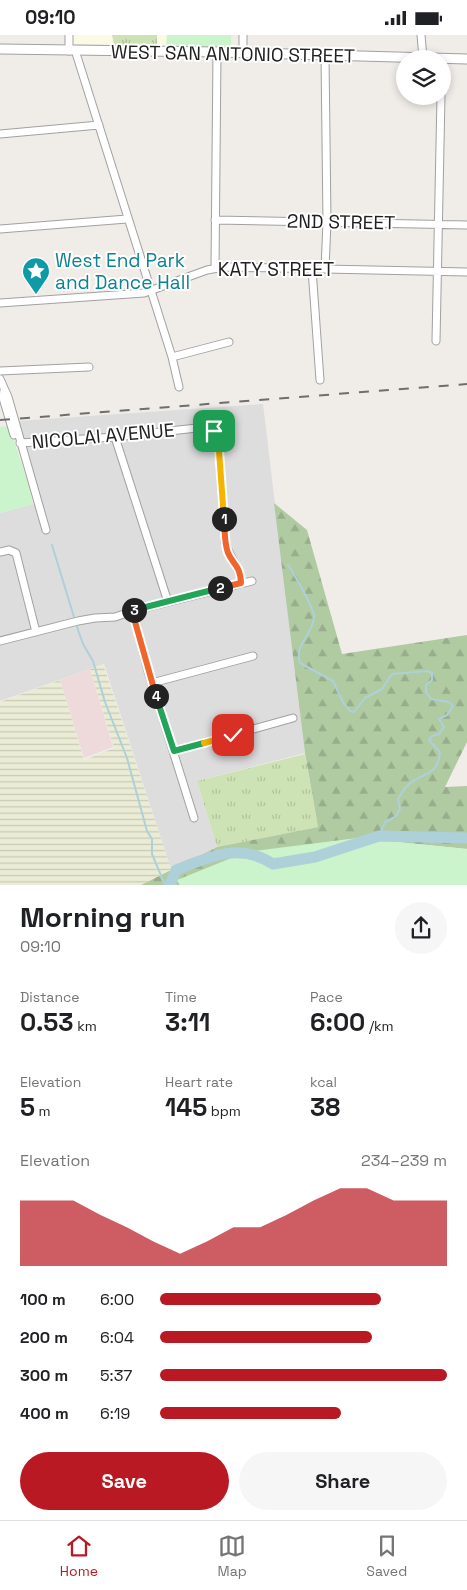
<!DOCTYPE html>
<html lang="en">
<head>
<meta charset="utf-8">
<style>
	:root { --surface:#fff; --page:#f6f6f6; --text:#202124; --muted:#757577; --line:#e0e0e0; --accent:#b81922 }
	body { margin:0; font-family:"Space Grotesk",sans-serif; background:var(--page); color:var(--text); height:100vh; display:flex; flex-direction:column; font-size:19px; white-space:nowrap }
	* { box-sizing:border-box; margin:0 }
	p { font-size:16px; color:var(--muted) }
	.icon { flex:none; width:28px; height:28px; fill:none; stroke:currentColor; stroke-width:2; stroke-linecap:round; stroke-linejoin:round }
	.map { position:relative; height:850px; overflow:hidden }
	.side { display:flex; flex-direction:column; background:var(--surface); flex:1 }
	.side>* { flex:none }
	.controls { position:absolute; left:396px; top:15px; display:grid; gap:10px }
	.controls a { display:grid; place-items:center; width:55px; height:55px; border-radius:50%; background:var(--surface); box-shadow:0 2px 8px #0003; font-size:25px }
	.pin { position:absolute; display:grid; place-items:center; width:42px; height:42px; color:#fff; margin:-21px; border-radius:10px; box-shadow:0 2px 8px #0006 }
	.km { position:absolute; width:25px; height:25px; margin:-12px; border-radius:50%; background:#222; color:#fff; font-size:14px; line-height:25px; text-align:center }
	.round { display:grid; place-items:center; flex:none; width:52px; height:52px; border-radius:26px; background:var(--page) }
	.headline { display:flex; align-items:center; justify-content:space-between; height:85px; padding:0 20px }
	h1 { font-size:28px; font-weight:700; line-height:38px }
	.stats { display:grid; grid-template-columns:repeat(3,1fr); gap:8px; height:85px; padding:5px 20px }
	.stats div { display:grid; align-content:center }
	.stats b { font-size:25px; font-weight:700 }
	.stats small { font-size:14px; font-weight:400 }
	.stats p { font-size:14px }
	.chart { height:140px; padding:10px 20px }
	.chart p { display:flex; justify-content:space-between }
	.chart svg { width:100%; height:90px; margin-top:5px; fill:var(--accent); opacity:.7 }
	.action { display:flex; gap:10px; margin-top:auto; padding:10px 20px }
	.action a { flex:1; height:58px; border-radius:30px; background:var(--accent); color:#fff; font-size:20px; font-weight:700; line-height:58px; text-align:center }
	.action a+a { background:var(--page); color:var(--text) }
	ul { padding:0 20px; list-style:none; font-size:16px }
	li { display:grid; grid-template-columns:80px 60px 1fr; align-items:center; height:38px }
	li i { height:12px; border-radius:6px; background:var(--accent) }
	.status { display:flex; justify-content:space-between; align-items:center; height:35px; padding:0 25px; background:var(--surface); direction:ltr }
	.status svg { height:14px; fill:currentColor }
	.dock { display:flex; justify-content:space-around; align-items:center; height:70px; border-top:1px solid var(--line); background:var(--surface); font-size:14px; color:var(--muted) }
	.dock a { display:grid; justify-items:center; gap:2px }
	.dock .on { color:var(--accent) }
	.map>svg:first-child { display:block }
	.residential { fill:#dedddd }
	.commercial { fill:#eedada }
	.education { fill:#fbfae5 }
	.farmland { fill:url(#farmland-rules) }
	.grass { fill:url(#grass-tufts) }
	.forest { fill:url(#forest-firs) }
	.park { fill:#cbf3cc }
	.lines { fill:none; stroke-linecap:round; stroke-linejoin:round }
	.stream { stroke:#aed0d8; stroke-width:2 }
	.river { stroke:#aed0d8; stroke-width:11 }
	.minor-casing { stroke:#a1a1a1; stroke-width:9 }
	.tertiary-casing { stroke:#a1a1a1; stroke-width:11 }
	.minor { stroke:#fff; stroke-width:7 }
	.tertiary { stroke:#fff; stroke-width:9 }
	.rail { stroke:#6e6e6e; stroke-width:2; stroke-dasharray:10 10; stroke-linecap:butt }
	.split-1-casing { stroke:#fff; stroke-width:10 }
	.split-2-casing { stroke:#fff; stroke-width:10 }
	.split-3-casing { stroke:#fff; stroke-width:10 }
	.split-4-casing { stroke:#fff; stroke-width:10 }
	.split-5-casing { stroke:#fff; stroke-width:10 }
	.split-6-casing { stroke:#fff; stroke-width:10 }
	.split-1 { stroke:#f5b400; stroke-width:6 }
	.split-2 { stroke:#f0652b; stroke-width:6 }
	.split-3 { stroke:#22a559; stroke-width:6 }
	.split-4 { stroke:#f0652b; stroke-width:6 }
	.split-5 { stroke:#22a559; stroke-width:6 }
	.split-6 { stroke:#f5b400; stroke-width:6 }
	.labels { text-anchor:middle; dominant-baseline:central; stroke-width:4; stroke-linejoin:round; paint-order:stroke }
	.street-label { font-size:19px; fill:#202020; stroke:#fff }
	.culture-label { font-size:19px; fill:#0d838f; stroke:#fff; text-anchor:start }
</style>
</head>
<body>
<div class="status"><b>09:10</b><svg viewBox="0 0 49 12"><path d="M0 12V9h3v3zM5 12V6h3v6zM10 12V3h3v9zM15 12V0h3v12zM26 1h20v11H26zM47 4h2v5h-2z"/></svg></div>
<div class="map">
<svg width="467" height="850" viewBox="0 0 467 850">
	<defs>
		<pattern id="farmland-rules" width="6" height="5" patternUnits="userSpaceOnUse" patternTransform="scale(1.25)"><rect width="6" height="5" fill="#ebecd6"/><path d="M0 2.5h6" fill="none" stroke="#c9cab7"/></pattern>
		<pattern id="grass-tufts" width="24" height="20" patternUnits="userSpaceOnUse" patternTransform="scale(1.25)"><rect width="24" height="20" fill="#cee3b5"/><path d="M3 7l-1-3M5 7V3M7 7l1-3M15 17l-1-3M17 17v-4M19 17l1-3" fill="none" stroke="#b1c29b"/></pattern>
		<pattern id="forest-firs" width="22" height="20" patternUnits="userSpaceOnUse" patternTransform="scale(1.25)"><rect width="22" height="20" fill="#b0caa2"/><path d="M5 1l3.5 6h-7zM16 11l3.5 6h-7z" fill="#97ad8b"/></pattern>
	</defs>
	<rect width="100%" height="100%" fill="#f0ede8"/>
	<path class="residential" d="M263,369L305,718L197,746L217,812L171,834L104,629L0,666V478L33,469L42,474L17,386Z"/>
	<path class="commercial" d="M90,634L113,712L84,723L60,645Z"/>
	<path class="education" d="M70,0H231V12L70,9Z"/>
	<path class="farmland" d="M103,629L171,834L141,850H0V667L60,645L84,725L114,713L90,634Z"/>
	<path class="grass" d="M112,0H157V11L114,10Z
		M305,719L318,792L217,812L197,746Z"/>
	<path class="forest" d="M274,468L307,495L342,619L467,600V707L445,752L467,751V814L357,803L177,845L180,850H141L217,812L318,792L305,718Z"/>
	<path class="park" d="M167,0H231V12L166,11Z
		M9,391L29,451L33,469L0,478V392Z
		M357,803L467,814V850H180L177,845L246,817Z"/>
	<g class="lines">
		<path class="stream" d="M52,510L74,582
			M288,530C293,537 315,575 314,582C313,600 294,609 300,628L333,646L343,667L350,676L354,677L365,663L382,654L392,639L427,636L432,638V645L426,650V657L431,664L449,667L453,671L447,680L439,684L444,692L439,699L432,701L429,705L440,717C439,741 422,737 408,750C404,754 401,759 398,764L400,774L395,782L385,787L379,801
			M77,592L83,609L93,626L105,667L127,723L147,796L152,804V819L165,850"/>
		<path class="river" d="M170,850L176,835C209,822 240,807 273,829L315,822L379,801L467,803"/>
		<g class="minor-casing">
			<path id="minor" d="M421,0L423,23
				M75,15L172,322L179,352
				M69,16V0
				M243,18V0
				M325,21L327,187L325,234
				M0,99L99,90
				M215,185L467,190
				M0,194L127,184
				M215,233L217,17
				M312,234L320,345
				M0,268L144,258L207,235L224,232L467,237
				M436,306L441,61
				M172,322L229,307
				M0,336L89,332
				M0,344L8,362L46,495
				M4,355L3,363L14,400
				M115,402L168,567
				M20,408L115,402L206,392L214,396L218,402L225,508C230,523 240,532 241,548
				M0,517L9,515L16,518L36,597
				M133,576L148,636L194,783
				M0,606L78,586L95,583L115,582L133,576L252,546
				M152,648L253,621
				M174,716L293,683"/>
		</g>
		<g class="tertiary-casing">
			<path id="tertiary" d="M0,14L217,17L467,24"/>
		</g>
		<use href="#minor" class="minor"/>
		<use href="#tertiary" class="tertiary"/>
		<path class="rail" d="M0,385L467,349"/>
	</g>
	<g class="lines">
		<g class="split-1-casing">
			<path id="split-1" d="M214,396L218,402L224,484"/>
		</g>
		<g class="split-2-casing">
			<path id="split-2" d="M220,553L241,548C240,530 234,531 228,518C224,507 225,496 224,484"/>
		</g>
		<g class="split-3-casing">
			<path id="split-3" d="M134,575L220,553"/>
		</g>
		<g class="split-4-casing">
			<path id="split-4" d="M134,575L132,576L156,661"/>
		</g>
		<g class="split-5-casing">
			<path id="split-5" d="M156,661L174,716L204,708"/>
		</g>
		<g class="split-6-casing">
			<path id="split-6" d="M204,708L233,700"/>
		</g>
		<use href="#split-1" class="split-1"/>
		<use href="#split-2" class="split-2"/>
		<use href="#split-3" class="split-3"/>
		<use href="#split-4" class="split-4"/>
		<use href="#split-5" class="split-5"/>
		<use href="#split-6" class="split-6"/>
	</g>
	<defs>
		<g id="sight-pin" transform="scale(1.4375)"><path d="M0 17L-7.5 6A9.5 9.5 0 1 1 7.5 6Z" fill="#0f9aa8" stroke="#fff"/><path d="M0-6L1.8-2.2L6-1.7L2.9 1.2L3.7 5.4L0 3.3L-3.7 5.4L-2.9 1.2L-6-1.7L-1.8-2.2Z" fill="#fff"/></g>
	</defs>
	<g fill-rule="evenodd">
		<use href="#sight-pin" x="36" y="236"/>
	</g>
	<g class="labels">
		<g class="street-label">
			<text transform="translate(233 19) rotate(1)">WEST SAN ANTONIO STREET</text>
			<text transform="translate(341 187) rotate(1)">2ND STREET</text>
			<text x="276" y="234">KATY STREET</text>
			<text transform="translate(103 401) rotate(-5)">NICOLAI AVENUE</text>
		</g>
		<g class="culture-label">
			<text x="55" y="225">West End Park<tspan x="55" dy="22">and Dance Hall</tspan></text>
		</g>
	</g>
</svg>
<div class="controls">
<a><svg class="icon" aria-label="layers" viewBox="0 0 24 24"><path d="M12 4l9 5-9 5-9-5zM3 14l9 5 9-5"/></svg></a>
</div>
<div class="pin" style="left:214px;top:396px;background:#1e9e55"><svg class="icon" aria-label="arrive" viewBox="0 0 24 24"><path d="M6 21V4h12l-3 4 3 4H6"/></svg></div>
<div class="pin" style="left:233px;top:700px;background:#d93025"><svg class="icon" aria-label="check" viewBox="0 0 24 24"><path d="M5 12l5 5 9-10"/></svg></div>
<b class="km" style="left:224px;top:484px">1</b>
<b class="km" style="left:220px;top:553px">2</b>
<b class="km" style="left:134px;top:575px">3</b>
<b class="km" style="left:156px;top:661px">4</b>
</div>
<section class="side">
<div class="headline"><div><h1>Morning run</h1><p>09:10</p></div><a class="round"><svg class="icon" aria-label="share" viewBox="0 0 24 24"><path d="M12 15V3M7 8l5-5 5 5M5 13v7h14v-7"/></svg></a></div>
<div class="stats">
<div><p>Distance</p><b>0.53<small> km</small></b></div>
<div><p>Time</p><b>3:11</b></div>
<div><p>Pace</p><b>6:00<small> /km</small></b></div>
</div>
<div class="stats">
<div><p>Elevation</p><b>5<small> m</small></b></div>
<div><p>Heart rate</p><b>145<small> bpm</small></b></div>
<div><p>kcal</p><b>38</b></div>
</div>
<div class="chart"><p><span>Elevation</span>234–239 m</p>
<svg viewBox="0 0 160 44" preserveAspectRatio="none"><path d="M0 44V12L10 12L20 12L30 19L40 25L50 32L60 38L70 32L80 25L90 25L100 19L110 12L120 6L130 6L140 12L150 12L160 12V44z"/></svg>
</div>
<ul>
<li><b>100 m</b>6:00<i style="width:77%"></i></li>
<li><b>200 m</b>6:04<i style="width:74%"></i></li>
<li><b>300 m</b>5:37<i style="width:100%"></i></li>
<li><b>400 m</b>6:19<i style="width:63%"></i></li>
</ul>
<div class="action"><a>Save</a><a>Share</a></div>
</section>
<nav class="dock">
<a class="on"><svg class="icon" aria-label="home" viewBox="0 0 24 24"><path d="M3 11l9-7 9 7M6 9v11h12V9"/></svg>Home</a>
<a><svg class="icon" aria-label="map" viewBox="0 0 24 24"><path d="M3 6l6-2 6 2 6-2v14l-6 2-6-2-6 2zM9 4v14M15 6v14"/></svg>Map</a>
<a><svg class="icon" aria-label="saved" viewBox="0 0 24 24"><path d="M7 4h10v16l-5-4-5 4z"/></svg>Saved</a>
</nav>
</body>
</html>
